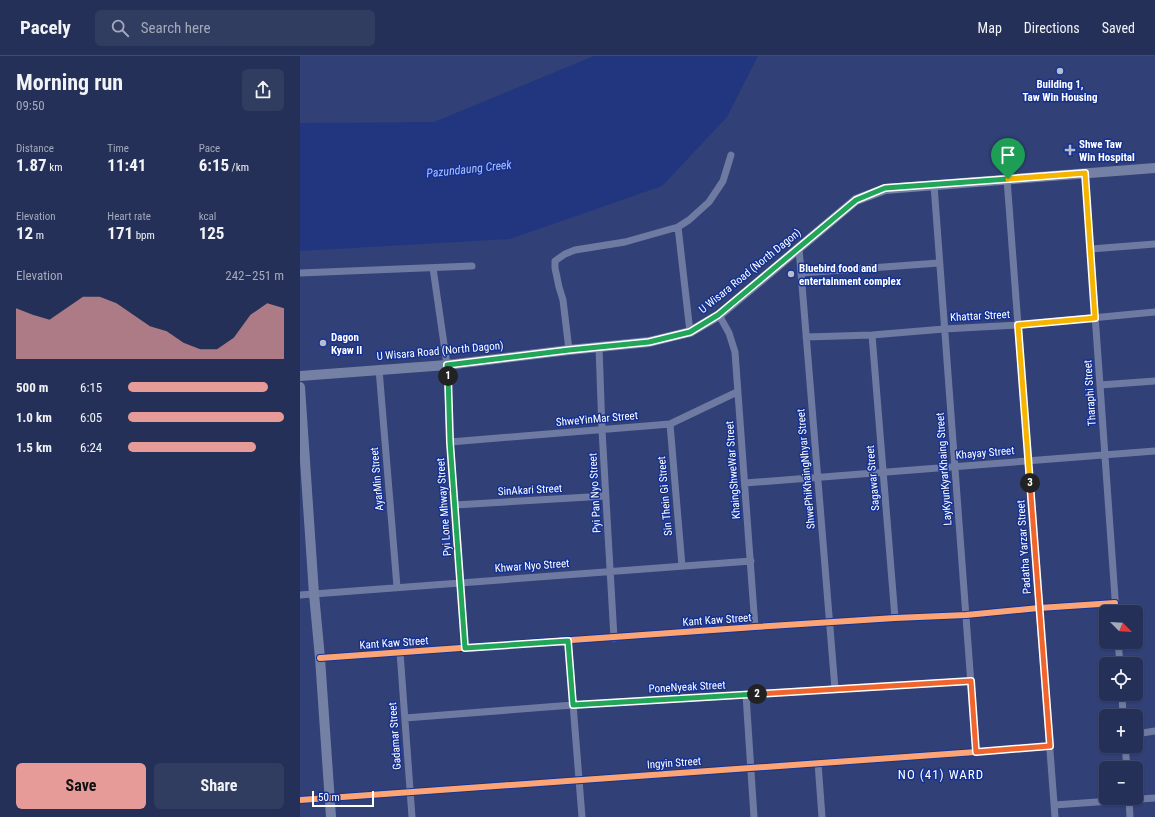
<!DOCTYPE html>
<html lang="en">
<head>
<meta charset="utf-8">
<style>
	:root { --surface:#253058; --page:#313c61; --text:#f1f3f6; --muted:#a3a9ba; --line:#424b6e; --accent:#e69b98 }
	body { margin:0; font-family:"Roboto Condensed",sans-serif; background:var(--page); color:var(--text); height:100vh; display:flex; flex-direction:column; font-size:15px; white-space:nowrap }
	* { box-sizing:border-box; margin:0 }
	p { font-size:13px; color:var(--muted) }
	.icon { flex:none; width:22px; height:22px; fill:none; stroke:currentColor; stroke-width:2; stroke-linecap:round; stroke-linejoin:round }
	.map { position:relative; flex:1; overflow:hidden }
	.drawer { display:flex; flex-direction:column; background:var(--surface); width:300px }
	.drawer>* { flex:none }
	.needle { width:26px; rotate:114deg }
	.controls { position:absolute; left:799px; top:549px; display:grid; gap:8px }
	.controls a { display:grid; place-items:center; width:44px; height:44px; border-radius:6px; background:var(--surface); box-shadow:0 1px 3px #0004,0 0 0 1px var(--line); font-size:20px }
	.scale { position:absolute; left:12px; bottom:10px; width:62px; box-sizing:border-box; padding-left:4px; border:2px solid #fff; border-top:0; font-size:11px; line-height:14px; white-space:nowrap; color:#fff; -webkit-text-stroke:3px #143193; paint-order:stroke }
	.pin { position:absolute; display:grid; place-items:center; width:34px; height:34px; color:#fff; margin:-41px -17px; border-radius:50% 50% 50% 0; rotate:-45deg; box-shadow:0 0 4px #0007 }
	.pin .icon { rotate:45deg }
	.km { position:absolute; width:20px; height:20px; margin:-10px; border-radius:50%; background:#222; color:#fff; font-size:11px; line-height:20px; text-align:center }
	.round { display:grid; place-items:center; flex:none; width:42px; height:42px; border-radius:6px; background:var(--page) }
	.head { display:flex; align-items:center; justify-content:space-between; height:68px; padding:0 16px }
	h1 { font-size:22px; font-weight:700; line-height:30px }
	.figures { display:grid; grid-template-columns:repeat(3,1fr); gap:6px; height:68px; padding:4px 16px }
	.figures div { display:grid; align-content:center }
	.figures b { font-size:17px; font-weight:700 }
	.figures small { font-size:11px; font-weight:400 }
	.figures p { font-size:11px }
	.chart { height:112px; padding:8px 16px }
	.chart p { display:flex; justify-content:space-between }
	.chart svg { width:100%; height:72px; margin-top:4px; fill:var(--accent); opacity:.7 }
	.action { display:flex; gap:8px; margin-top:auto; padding:8px 16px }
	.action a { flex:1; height:46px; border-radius:6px; background:var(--accent); color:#111; font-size:16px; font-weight:700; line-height:46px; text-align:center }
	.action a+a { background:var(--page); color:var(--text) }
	ul { padding:0 16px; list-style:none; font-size:13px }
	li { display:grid; grid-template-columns:64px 48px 1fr; align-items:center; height:30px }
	li i { height:10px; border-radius:5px; background:var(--accent) }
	header { display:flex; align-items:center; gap:24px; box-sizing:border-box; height:56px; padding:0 20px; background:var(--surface); border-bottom:1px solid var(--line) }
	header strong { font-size:19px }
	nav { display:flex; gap:22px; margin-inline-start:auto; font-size:14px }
	.search { width:280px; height:36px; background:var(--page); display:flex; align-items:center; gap:10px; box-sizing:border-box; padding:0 14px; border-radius:6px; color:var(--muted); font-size:15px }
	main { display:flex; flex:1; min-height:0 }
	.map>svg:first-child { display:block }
	.water { fill:#22367f }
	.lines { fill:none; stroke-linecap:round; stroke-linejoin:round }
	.street { stroke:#6e7aa1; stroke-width:7 }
	.secondary { stroke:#7580a5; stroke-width:10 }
	.cycleway-casing { stroke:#143193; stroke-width:8 }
	.cycleway { stroke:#fda474; stroke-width:6 }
	.split-1-casing { stroke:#fff; stroke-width:8 }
	.split-2-casing { stroke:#fff; stroke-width:8 }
	.split-3-casing { stroke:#fff; stroke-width:8 }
	.split-4-casing { stroke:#fff; stroke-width:8 }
	.split-1 { stroke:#22a559; stroke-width:5 }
	.split-2 { stroke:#22a559; stroke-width:5 }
	.split-3 { stroke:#f0652b; stroke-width:5 }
	.split-4 { stroke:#f5b400; stroke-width:5 }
	.poi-dot { fill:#b7bccf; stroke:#143193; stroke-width:1.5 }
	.labels { text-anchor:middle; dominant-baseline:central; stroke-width:3; stroke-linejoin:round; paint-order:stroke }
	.poi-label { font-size:11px; font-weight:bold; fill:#fff; stroke:#143193; text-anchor:start }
	.street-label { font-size:11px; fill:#fff; stroke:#143193 }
	.water-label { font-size:12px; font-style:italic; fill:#afc1f8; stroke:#143193 }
	.quarter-label { font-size:13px; letter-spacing:1px; fill:#fff; stroke:#143193 }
</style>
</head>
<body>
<header>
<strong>Pacely</strong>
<div class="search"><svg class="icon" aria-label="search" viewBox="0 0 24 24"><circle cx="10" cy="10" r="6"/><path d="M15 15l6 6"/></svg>Search here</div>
<nav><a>Map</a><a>Directions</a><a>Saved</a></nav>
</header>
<main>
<section class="drawer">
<div class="head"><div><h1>Morning run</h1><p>09:50</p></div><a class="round"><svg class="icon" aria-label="share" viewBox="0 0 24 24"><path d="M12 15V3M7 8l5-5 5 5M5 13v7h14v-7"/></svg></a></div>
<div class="figures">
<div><p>Distance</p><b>1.87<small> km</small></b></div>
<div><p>Time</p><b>11:41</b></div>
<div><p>Pace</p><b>6:15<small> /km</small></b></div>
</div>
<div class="figures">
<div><p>Elevation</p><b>12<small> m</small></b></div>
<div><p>Heart rate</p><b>171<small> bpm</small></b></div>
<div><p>kcal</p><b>125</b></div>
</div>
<div class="chart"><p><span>Elevation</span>242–251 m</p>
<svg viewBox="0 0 160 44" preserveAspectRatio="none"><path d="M0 44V13L10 17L20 20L30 13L40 6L50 6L60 10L70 17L80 24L90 27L100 34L110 38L120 38L130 31L140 17L150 10L160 13V44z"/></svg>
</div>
<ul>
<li><b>500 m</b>6:15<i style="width:90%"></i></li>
<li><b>1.0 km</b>6:05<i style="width:100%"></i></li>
<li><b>1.5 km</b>6:24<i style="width:82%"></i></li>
</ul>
<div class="action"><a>Save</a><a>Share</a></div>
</section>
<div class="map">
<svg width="855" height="761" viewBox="0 0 855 761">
	<rect width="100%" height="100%" fill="#314076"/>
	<path class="water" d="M294,0H458L427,61L362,130L210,183L0,195V67L134,66Z"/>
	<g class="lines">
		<path class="street" d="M785,117L816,556
			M707,123L755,761
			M634,129L676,696
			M378,171L389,164L409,146L423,125L431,99
			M499,192L535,633
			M791,193L855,188
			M133,212L147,309L150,386L165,592
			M0,217L172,210
			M501,217L639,207
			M419,259L429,277L435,296L455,571
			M572,279L595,562
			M506,281L572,279L644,273L718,269L855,256
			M299,291L302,374L314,582
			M269,294L263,244L259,231L255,212V205L265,198L275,194L325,186L378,171L390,276
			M79,313L97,531
			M800,329L855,325
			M370,368L382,510
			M150,386L370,368L437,336
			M445,427L855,395
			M155,449L306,440
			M0,539L451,505
			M268,585L282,761
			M818,586L820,608
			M100,596L112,761
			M20,602L455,571L595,562L666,559L739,552L815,547
			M822,638L823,660
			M446,639L454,761
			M105,662L273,649L671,625
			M836,678L855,675
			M825,690L827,712
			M518,707L522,761
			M829,742L830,761
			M0,744L676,696L750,690
			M754,749L855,742"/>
		<path class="secondary" d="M0,320L147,309L269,294L349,286L390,276L419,259L556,144L585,133L855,112
			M0,331L14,538L20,602L31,761"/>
		<g class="cycleway-casing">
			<path id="cycleway" d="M20,602L455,571L595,562L666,559L739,552L815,547
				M0,744L676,696L750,690"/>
		</g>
		<use href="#cycleway" class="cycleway"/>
	</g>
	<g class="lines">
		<g class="split-1-casing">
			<path id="split-1" d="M148,320L147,309L269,294L349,286L390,276L418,259L556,144L585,132L708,123"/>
		</g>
		<g class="split-2-casing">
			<path id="split-2" d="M148,320L150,386L165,592L268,585L273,649L457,638"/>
		</g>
		<g class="split-3-casing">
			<path id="split-3" d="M457,638L671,625L676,696L750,690L730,427"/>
		</g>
		<g class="split-4-casing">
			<path id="split-4" d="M708,123L785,117L795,262L718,269L730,427"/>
		</g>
		<use href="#split-1" class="split-1"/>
		<use href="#split-2" class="split-2"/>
		<use href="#split-3" class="split-3"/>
		<use href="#split-4" class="split-4"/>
	</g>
	<g class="poi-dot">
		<circle cx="760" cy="15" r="4"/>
		<path d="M768 88h4v4h4v4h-4v4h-4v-4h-4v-4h4z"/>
		<circle cx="491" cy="218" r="4"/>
		<circle cx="23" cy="287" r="4"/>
	</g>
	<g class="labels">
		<g class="poi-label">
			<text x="760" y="28" text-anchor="middle">Building 1,<tspan x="760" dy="13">Taw Win Housing</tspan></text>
			<text x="779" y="88">Shwe Taw<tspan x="779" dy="13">Win Hospital</tspan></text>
			<text x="499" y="212">Bluebird food and<tspan x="499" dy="13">entertainment complex</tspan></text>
			<text x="31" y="281">Dagon<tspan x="31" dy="13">Kyaw II</tspan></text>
		</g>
		<g class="street-label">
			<text transform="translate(450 215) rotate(-39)">U Wisara Road (North Dagon)</text>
			<text transform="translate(680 260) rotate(-3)">Khattar Street</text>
			<text transform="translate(140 295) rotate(-5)">U Wisara Road (North Dagon)</text>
			<text transform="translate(790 337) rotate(-94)">Tharaphi Street</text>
			<text transform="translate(297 363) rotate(-5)">ShweYinMar Street</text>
			<text transform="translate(685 397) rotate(-5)">Khayay Street</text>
			<text transform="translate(506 413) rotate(-95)">ShwePhiKhaingNhyar Street</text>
			<text transform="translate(644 413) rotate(-94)">LayKyunKyarKhaing Street</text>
			<text transform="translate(433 414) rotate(-94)">KhaingShweWar Street</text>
			<text transform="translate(573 422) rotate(-95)">Sagawar Street</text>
			<text transform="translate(77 423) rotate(-95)">AyarMin Street</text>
			<text transform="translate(230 434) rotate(-3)">SinAkari Street</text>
			<text transform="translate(295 437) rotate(-93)">Pyi Pan Nyo Street</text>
			<text transform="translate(365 440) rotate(-95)">Sin Thein Gi Street</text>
			<text transform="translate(144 451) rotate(-94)">Pyi Lone Mhway Street</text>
			<text transform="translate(724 491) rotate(-94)">Padatha Yarzar Street</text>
			<text transform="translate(232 510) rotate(-4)">Khwar Nyo Street</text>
			<text transform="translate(417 564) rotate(-4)">Kant Kaw Street</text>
			<text transform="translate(94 587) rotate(-4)">Kant Kaw Street</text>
			<text transform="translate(387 631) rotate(-3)">PoneNyeak Street</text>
			<text transform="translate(95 680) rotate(-94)">Gadamar Street</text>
			<text transform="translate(374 707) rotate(-4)">Ingyin Street</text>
		</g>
		<g class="water-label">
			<text transform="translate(169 113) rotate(-6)">Pazundaung Creek</text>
		</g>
		<g class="quarter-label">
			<text x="641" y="718">NO (41) WARD</text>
		</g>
	</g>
</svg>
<div class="controls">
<a><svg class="needle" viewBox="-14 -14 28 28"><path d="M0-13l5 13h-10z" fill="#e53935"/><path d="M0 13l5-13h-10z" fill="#a3a9ba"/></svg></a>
<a><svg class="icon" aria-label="locate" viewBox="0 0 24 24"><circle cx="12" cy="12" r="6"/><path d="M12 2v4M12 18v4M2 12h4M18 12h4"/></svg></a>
<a>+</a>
<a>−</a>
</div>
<div class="scale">50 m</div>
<div class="pin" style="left:708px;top:123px;background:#1e9e55"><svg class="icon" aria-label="arrive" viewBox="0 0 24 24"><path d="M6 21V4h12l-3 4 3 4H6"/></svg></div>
<b class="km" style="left:148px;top:320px">1</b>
<b class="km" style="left:457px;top:638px">2</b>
<b class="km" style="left:730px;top:427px">3</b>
</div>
</main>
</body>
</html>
